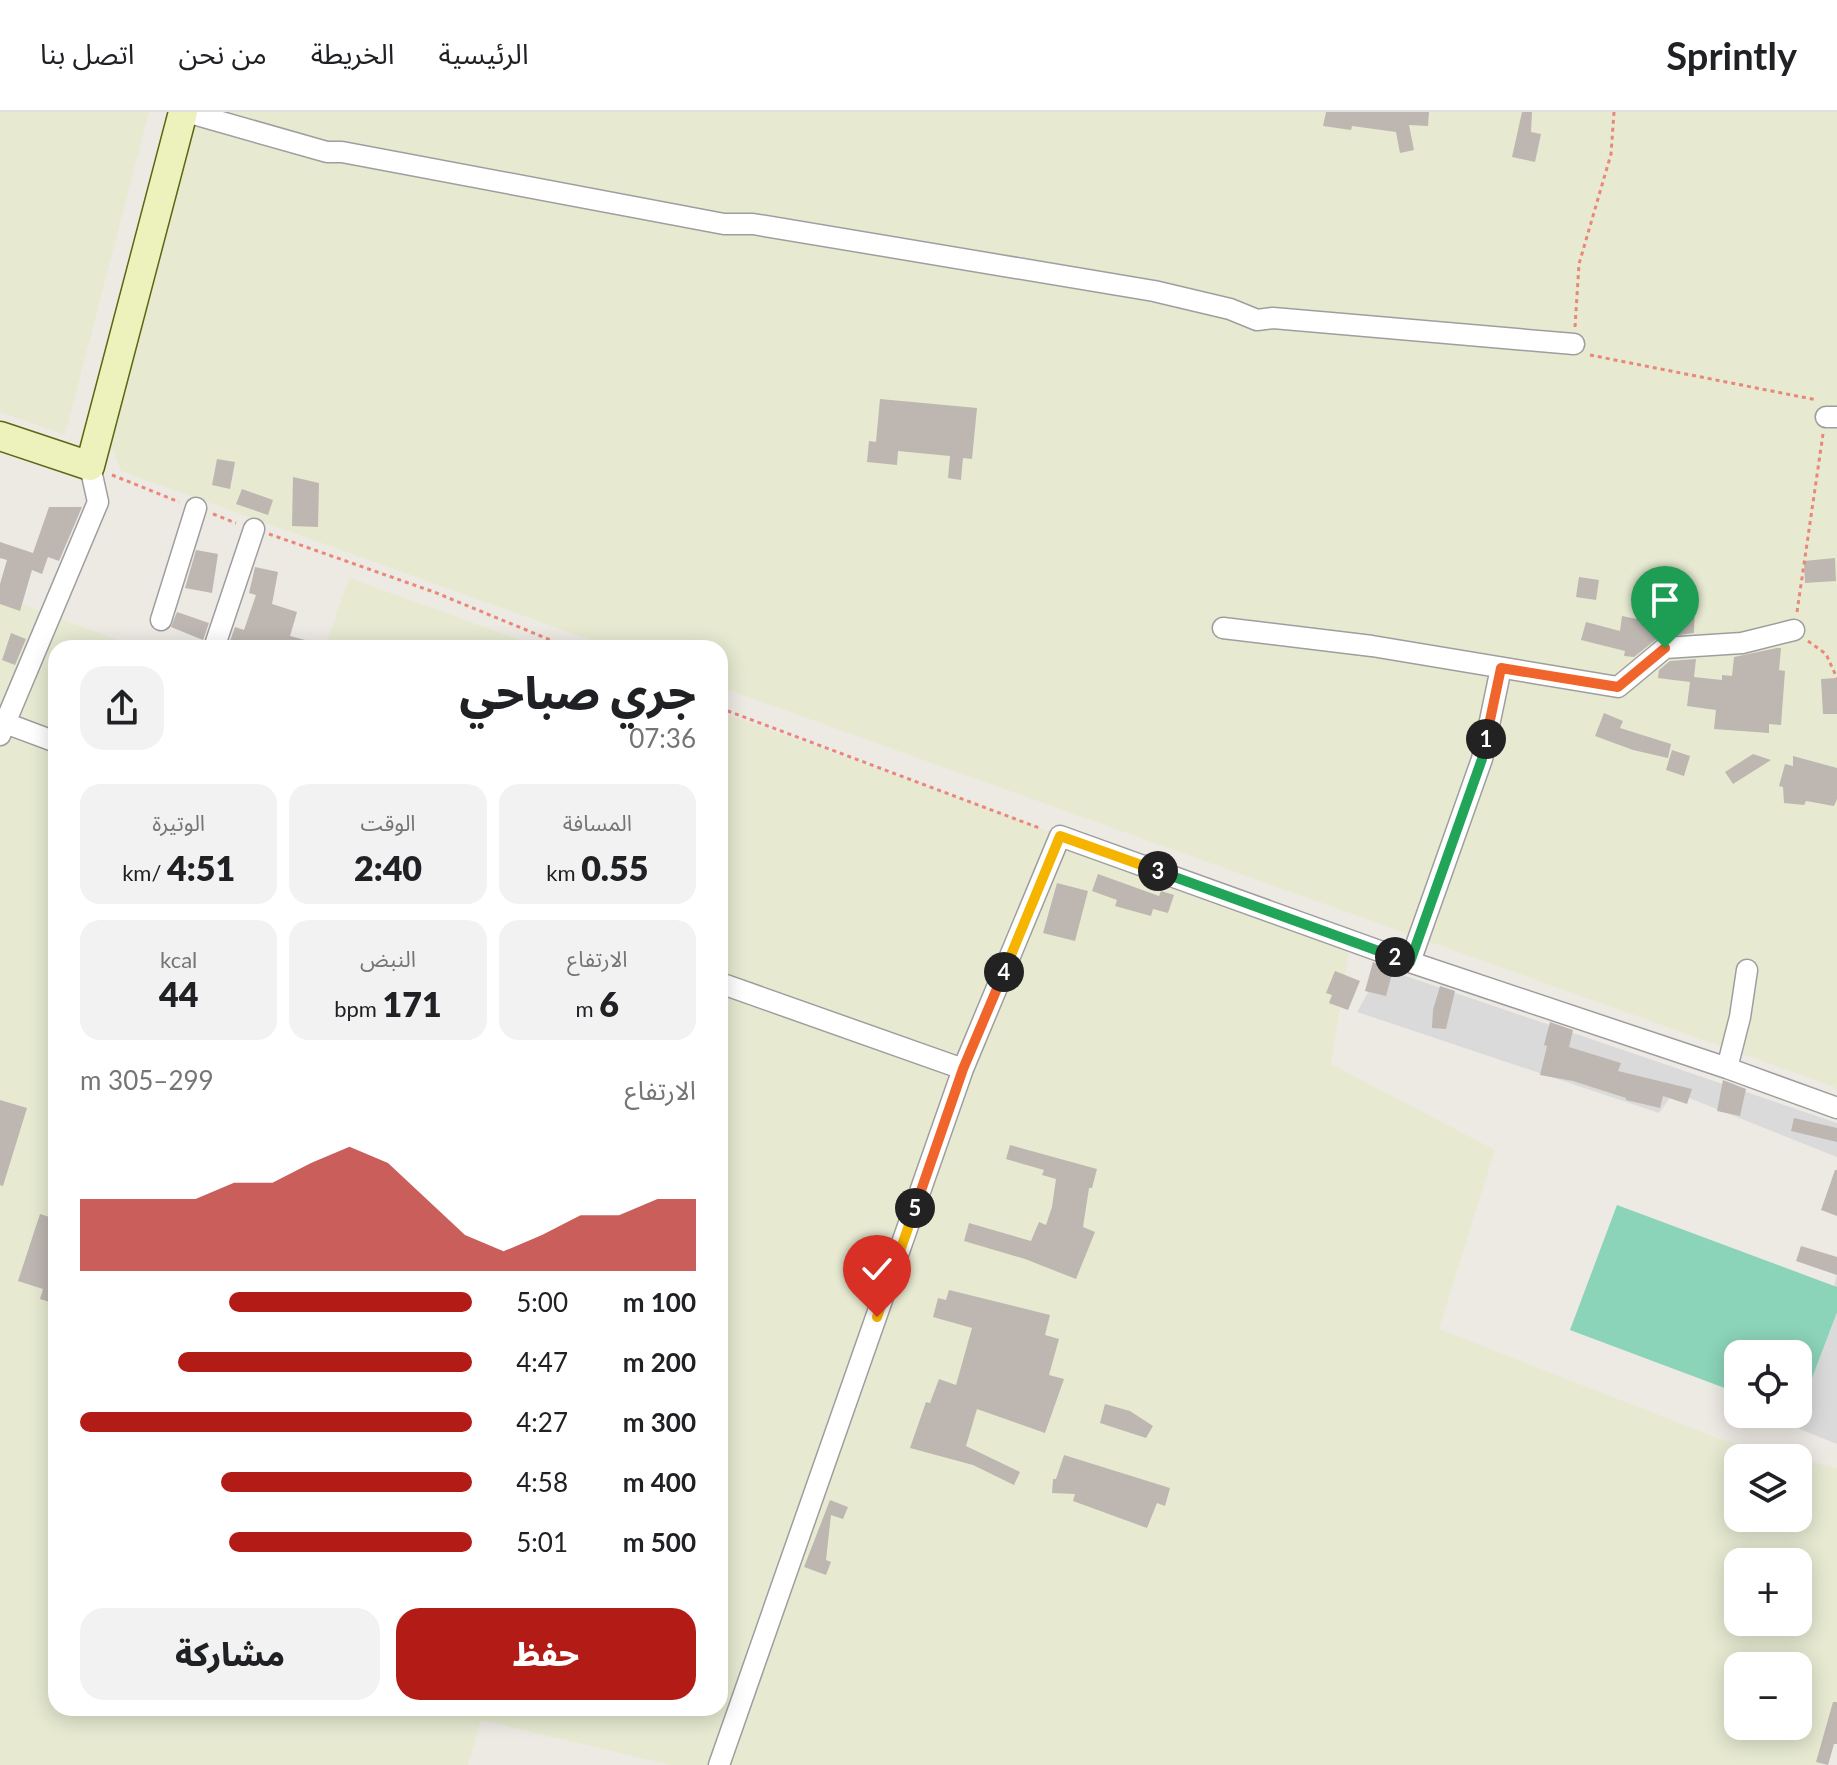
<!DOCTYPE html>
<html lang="ar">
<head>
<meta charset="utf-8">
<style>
	:root { --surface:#fff; --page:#f2f2f2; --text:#202124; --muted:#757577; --line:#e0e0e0; --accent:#b31b17 }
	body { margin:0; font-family:Lato,"Noto Sans Arabic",sans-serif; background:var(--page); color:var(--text); direction:rtl; height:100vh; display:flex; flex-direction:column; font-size:30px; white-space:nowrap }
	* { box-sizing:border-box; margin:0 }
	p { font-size:26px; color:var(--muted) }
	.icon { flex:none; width:44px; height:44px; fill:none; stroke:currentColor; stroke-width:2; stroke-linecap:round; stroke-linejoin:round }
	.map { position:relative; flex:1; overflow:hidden; direction:ltr }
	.panel { position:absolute; left:48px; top:528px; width:680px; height:1076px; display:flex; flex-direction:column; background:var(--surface); border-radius:24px; box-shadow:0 4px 20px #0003; direction:rtl }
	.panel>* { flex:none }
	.fabs { position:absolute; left:1724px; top:1228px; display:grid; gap:16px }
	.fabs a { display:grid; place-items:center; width:88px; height:88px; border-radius:16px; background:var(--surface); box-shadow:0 4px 20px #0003; font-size:40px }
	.pin { position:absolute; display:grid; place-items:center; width:68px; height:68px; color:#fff; margin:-82px -34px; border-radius:50% 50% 50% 0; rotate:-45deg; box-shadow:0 0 8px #0007 }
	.pin .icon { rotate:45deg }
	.km { position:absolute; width:40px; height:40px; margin:-20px; border-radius:50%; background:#222; color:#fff; font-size:22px; line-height:40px; text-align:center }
	.round { display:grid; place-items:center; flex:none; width:84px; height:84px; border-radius:24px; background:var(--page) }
	.summary { display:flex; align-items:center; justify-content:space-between; height:136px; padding:0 32px }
	h1 { font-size:44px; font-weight:800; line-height:60px }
	.metrics { display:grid; grid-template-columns:repeat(3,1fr); gap:12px; height:136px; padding:8px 32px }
	.metrics div { display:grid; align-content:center; border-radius:20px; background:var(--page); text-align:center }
	.metrics b { font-size:34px; font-weight:800 }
	.metrics small { font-size:22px; font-weight:400 }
	.metrics p { font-size:22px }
	.chart { height:224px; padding:16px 32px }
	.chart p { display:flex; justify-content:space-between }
	.chart svg { width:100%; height:144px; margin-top:8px; fill:var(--accent); opacity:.7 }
	.primary-button { display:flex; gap:16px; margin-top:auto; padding:16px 32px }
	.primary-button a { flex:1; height:92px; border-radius:24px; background:var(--accent); color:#fff; font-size:32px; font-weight:800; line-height:92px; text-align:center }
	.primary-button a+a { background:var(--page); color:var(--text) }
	ul { padding:0 32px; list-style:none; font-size:26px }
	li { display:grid; grid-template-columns:128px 96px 1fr; align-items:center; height:60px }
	li i { height:20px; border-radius:10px; background:var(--accent) }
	header { display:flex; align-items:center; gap:48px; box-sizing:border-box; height:112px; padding:0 40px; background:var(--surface); border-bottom:2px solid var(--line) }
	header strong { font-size:38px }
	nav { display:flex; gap:44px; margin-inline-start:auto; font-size:28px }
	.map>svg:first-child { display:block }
	.residential { fill:#dbdada }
	.farmland { fill:#e7ead1; fill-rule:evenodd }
	.pitch { fill:#8bd3b9 }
	.building { fill:#bdb6b1 }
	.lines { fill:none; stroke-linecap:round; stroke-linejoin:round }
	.street-casing { stroke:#9e9e9e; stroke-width:23 }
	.secondary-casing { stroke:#5b6711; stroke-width:31 }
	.path { stroke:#e98779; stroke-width:3; stroke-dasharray:4 4; stroke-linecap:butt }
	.street { stroke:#fff; stroke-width:20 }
	.secondary { stroke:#edf2bd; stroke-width:28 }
	.split-1-casing { stroke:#fff; stroke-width:16 }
	.split-2-casing { stroke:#fff; stroke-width:16 }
	.split-3-casing { stroke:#fff; stroke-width:16 }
	.split-4-casing { stroke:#fff; stroke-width:16 }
	.split-5-casing { stroke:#fff; stroke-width:16 }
	.split-6-casing { stroke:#fff; stroke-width:16 }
	.split-1 { stroke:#f0652b; stroke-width:10 }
	.split-2 { stroke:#22a559; stroke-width:10 }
	.split-3 { stroke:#22a559; stroke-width:10 }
	.split-4 { stroke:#f5b400; stroke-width:10 }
	.split-5 { stroke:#f0652b; stroke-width:10 }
	.split-6 { stroke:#f5b400; stroke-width:10 }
</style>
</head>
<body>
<header>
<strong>Sprintly</strong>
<nav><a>الرئيسية</a><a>الخريطة</a><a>من نحن</a><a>اتصل بنا</a></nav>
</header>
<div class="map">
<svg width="1837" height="1653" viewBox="0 0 1837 1653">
	<rect width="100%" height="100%" fill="#edeae4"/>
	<path class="residential" d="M1382,856L1837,1011V1045L1674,980L1659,1001L1357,900Z
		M1837,1162V1332L1797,1316Z"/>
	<path class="farmland" d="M0,0H149L65,323L0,300Z
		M198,0H1837V976L720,575V536H613L121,359L109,328Z
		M349,466L543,536H325Z
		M0,484L139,536H56V1596H720V600L1023,709L1349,839L1331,952L1495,1038L1439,1217L1725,1329L1795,1346H1738V1406H1798V1347L1837,1356V1618L1822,1653H671L481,1608L468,1653H0ZM1738,1450H1798V1510H1738ZM1738,1554H1798V1614H1738Z"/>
	<path class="pitch" d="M1617,1093L1837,1175V1200L1798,1303L1795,1302H1798V1242H1738V1281L1570,1218Z"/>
	<path class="building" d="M1326,0H1429L1428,14L1409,13L1414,38L1400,41L1396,20L1352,14L1351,18L1323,14Z
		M1522,0H1532L1531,20L1541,22L1535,50L1512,45Z
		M880,287L977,296L972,347L963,346L961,368L948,366L950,344L898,339L897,353L867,350L869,329L876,330Z
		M217,347L235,350L230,377L212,373Z
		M293,365L319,371L318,415L292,414Z
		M242,377L273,388L268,403L236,392Z
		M49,395H82L59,449L48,445L42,462L32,458L20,499L0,492V472L7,448L0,446V430L33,441Z
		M196,438L218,442L212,481L185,476Z
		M1835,446L1836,469L1805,471L1804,449Z
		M255,455L278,460L272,492L297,500L290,524L317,531L316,536L228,535L235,515L244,518L256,483L249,481Z
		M1579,465L1599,468L1596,488L1576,485Z
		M1675,489L1695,490L1694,521L1658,526L1634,545L1624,544L1625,539L1581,528L1586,510L1620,519L1622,504L1637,507L1639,498L1674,506Z
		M177,500L209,511L203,528L171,515Z
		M11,521L26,527L15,553L2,548Z
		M1777,536H1781L1779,558L1785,559L1781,613L1769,612V621L1714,617L1716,598L1687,594L1690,570L1658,566L1659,558L1670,549L1696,547L1694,565L1722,568V563L1732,564L1734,545Z
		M1837,566V602H1823L1821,567Z
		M1604,601L1623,609L1620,616L1671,632L1668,646L1633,638L1595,624Z
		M1672,638L1690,644L1684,664L1666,658Z
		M1753,642L1771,648L1733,672L1725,660Z
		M1793,644L1837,656V687L1834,694L1806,689L1804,693L1784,691L1783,675L1779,674L1785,652L1793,654Z
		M1098,762L1159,784L1161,779L1174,783L1168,801L1153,797L1151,804L1115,794L1117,788L1092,779Z
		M1057,771L1088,779L1075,829L1043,821Z
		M1373,850L1393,858L1386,884L1365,879Z
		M1335,859L1360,869L1348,898L1329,891L1332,883L1326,881Z
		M1440,874L1455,879L1446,917L1432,916L1433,898Z
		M1550,910L1573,918L1569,935L1621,951L1618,959L1692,977L1687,992L1663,984L1660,996L1626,988V986L1573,969L1540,963L1547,934L1544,933Z
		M1723,968L1746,977L1740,1004L1717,999Z
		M0,988L27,996L3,1074L0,1073Z
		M1794,1006L1837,1016V1030L1791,1019Z
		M1010,1033L1097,1057L1092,1076H1089L1083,1115L1095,1120L1076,1167L1025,1147L964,1129L969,1111L1031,1129L1039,1110L1046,1113L1052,1095L1056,1067L1042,1063L1044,1058L1006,1047Z
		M1835,1058H1837V1104L1821,1098Z
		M40,1102L56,1107V1192L40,1187L43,1177L18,1169Z
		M1801,1134L1837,1145V1163L1796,1149Z
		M949,1178L1050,1203L1045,1223L1059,1227L1049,1263L1064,1267L1045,1321L977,1297L966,1334L1020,1360L1014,1373L973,1353L910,1336L926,1290L930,1291L939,1267L956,1273L972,1216L933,1205L938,1186L946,1188Z
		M1105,1292L1130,1299L1153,1314L1146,1326L1100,1311Z
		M1064,1343L1170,1376L1165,1394L1157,1391L1147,1416L1073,1389L1075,1382L1052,1381L1053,1367H1056Z
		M830,1388L848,1395L843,1407L831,1403L826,1448L831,1450L826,1463L804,1455Z
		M1833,1590H1837V1632H1834L1828,1653L1816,1650Z"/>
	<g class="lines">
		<g class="street-casing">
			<path id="street" d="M186,0L327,40H342L724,112H753L1154,179L1230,197L1257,208L1273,206L1574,232
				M1826,305H1837
				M161,508L196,396
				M1223,516L1372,534L1618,575L1665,536L1742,531L1794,518
				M214,536L254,417
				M0,609L56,630
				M0,623L98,390L90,354
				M1410,850L1482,647L1501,556
				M720,871L963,957
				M1727,956L1740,905L1747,858
				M719,1653L963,957L1060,724L1410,850L1727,956L1837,996"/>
		</g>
		<g class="secondary-casing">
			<path id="secondary" d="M0,324L90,354L183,0"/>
		</g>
		<path class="path" d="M1575,215L1579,152L1611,42L1614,0
			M1590,243L1817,288
			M112,363L179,390
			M213,402L236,411
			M269,422L434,480L570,536
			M1797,500L1823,322
			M1808,529L1826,542L1837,566
			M720,596L1042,717"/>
		<use href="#street" class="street"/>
		<use href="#secondary" class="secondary"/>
	</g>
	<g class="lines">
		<g class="split-1-casing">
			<path id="split-1" d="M1486,627L1501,556L1618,575L1665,536"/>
		</g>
		<g class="split-2-casing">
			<path id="split-2" d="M1395,845L1410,850L1482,647L1486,627"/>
		</g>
		<g class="split-3-casing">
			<path id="split-3" d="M1158,759L1395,845"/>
		</g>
		<g class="split-4-casing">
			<path id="split-4" d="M1004,860L1060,724L1158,759"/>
		</g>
		<g class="split-5-casing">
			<path id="split-5" d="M915,1096L963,957L1004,860"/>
		</g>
		<g class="split-6-casing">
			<path id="split-6" d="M877,1205L915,1096"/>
		</g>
		<use href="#split-1" class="split-1"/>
		<use href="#split-2" class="split-2"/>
		<use href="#split-3" class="split-3"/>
		<use href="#split-4" class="split-4"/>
		<use href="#split-5" class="split-5"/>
		<use href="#split-6" class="split-6"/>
	</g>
</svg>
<div class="fabs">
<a><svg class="icon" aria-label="locate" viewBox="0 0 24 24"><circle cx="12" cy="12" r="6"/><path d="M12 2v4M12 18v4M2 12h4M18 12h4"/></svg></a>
<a><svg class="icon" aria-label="layers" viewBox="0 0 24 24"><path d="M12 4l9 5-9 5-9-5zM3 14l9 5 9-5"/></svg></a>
<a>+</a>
<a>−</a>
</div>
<div class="pin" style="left:1665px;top:536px;background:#1e9e55"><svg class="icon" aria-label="arrive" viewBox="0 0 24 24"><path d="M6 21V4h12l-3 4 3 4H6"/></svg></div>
<div class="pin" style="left:877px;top:1205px;background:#d93025"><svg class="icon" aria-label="check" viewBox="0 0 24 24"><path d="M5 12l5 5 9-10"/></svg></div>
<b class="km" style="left:1486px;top:627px">1</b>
<b class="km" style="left:1395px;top:845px">2</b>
<b class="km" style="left:1158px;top:759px">3</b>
<b class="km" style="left:1004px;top:860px">4</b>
<b class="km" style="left:915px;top:1096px">5</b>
<section class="panel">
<div class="summary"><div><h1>جري صباحي</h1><p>07:36</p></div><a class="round"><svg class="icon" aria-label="share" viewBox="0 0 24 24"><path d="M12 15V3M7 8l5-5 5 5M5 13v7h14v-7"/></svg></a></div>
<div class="metrics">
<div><p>المسافة</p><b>0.55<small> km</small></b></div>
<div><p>الوقت</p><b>2:40</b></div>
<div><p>الوتيرة</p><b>4:51<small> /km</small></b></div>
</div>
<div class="metrics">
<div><p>الارتفاع</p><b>6<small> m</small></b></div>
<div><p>النبض</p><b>171<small> bpm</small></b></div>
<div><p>kcal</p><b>44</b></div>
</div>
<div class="chart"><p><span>الارتفاع</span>299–305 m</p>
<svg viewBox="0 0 160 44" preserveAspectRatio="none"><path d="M0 44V22L10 22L20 22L30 22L40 17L50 17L60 11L70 6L80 11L90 22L100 33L110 38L120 33L130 27L140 27L150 22L160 22V44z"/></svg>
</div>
<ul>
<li><b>100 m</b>5:00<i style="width:62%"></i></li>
<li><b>200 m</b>4:47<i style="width:75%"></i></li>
<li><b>300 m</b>4:27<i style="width:100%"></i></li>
<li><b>400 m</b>4:58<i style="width:64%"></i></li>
<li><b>500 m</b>5:01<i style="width:62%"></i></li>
</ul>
<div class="primary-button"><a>حفظ</a><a>مشاركة</a></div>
</section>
</div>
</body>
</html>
